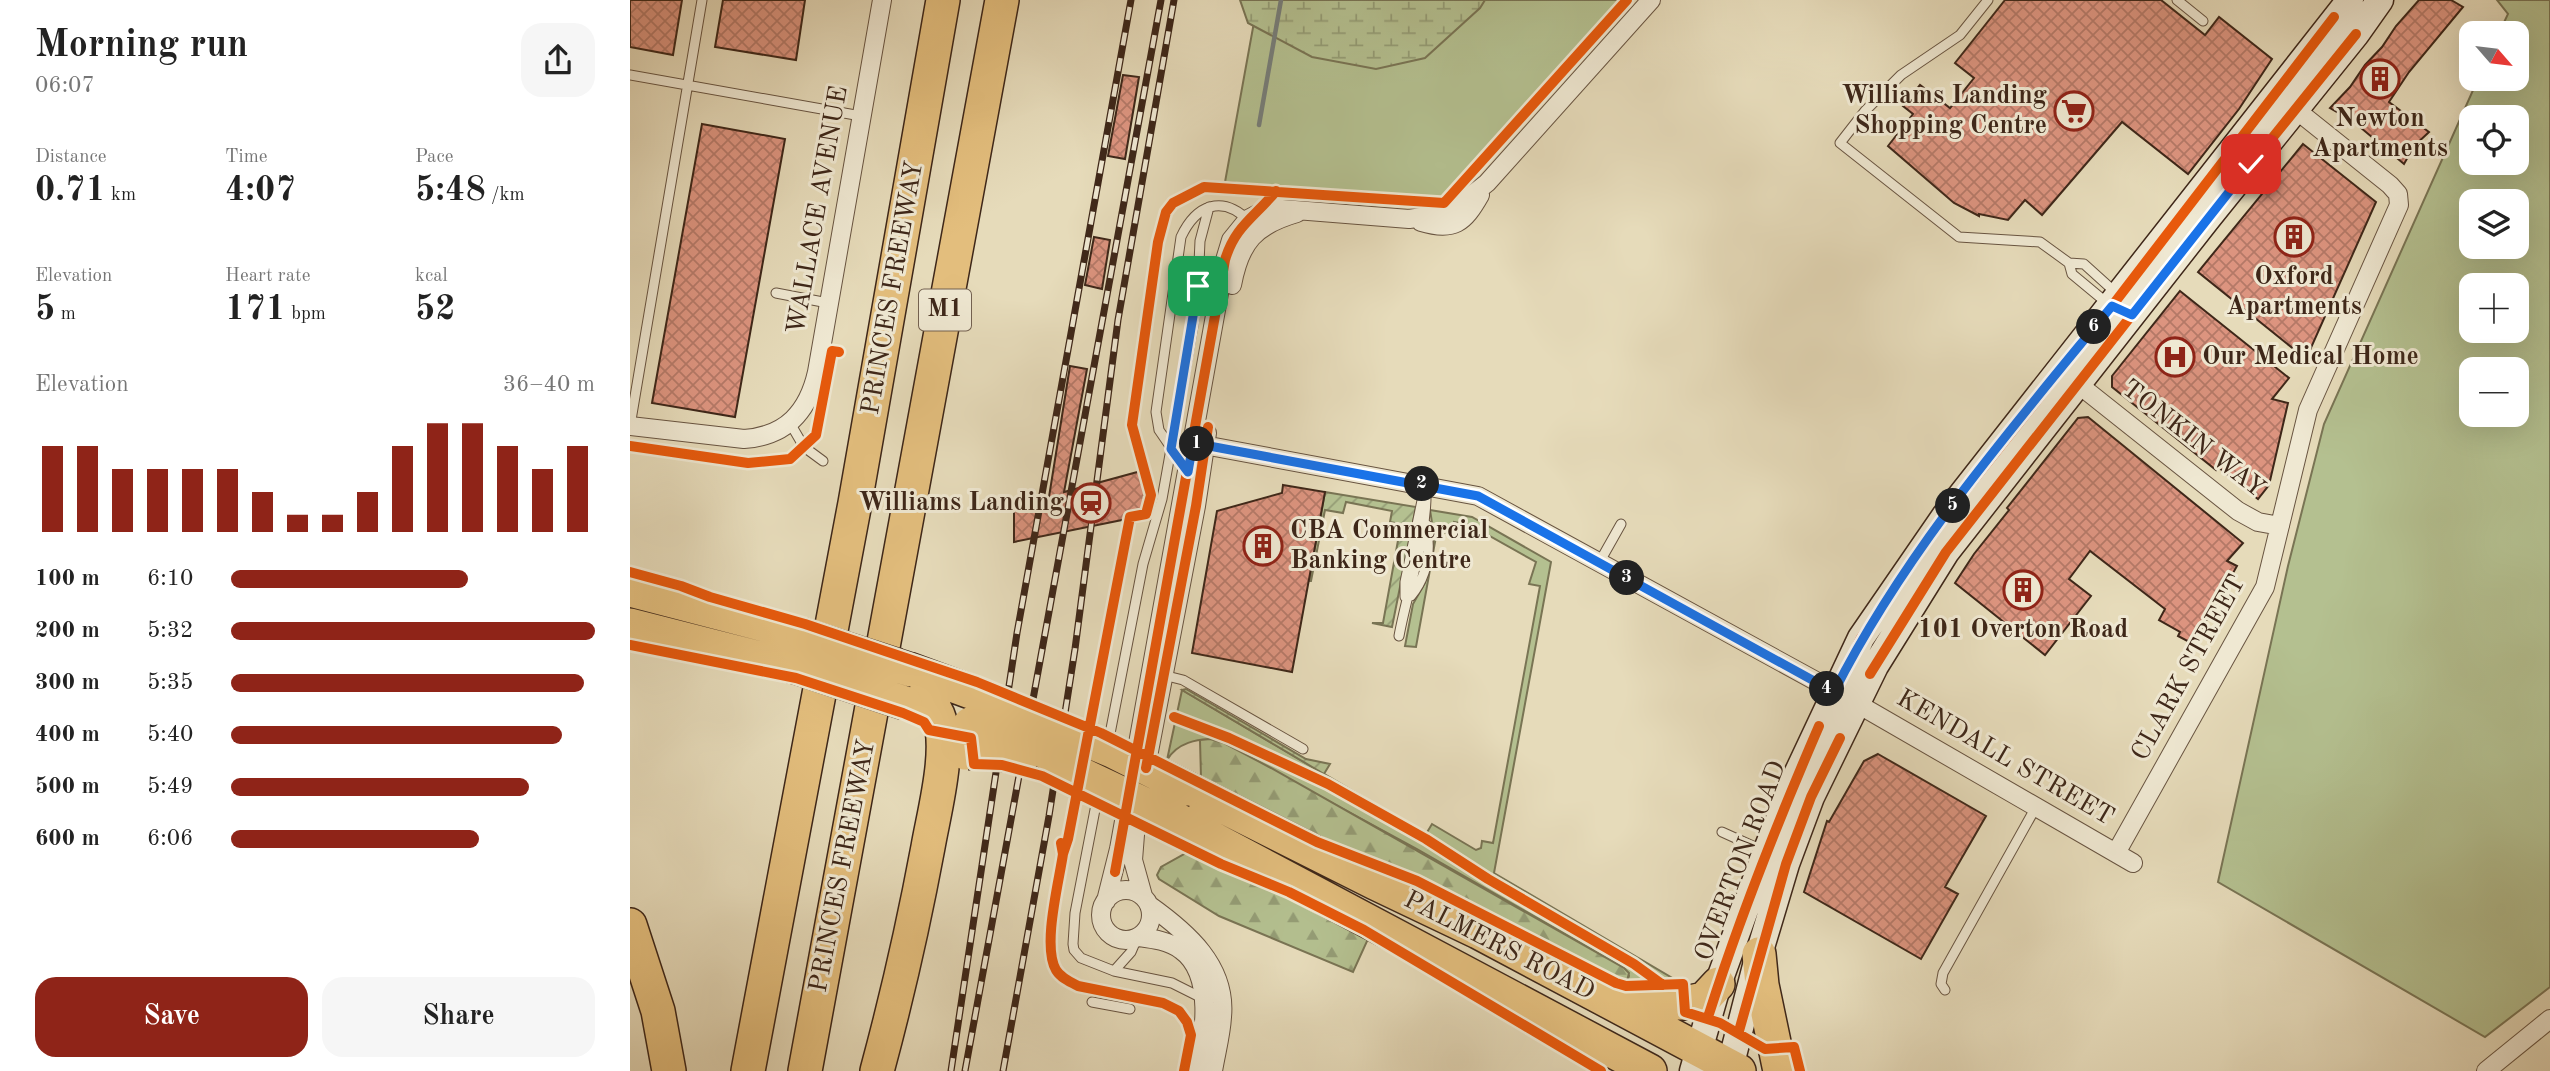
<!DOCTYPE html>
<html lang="en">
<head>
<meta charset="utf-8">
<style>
	:root { --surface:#fff; --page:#f6f6f6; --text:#222; --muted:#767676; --accent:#8f2418 }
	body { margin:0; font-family:"Old Standard TT",serif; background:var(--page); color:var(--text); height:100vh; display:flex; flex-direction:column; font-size:26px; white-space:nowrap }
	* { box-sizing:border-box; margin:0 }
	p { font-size:23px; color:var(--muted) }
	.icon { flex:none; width:38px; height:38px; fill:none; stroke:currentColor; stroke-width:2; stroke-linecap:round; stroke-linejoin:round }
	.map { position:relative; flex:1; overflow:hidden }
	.panel { display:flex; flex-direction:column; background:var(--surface); width:630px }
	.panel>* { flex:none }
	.needle { width:46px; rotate:118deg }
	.controls { position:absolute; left:1829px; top:21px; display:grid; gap:14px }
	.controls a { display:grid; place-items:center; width:70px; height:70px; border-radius:14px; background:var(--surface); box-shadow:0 7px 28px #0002; font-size:35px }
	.pin { position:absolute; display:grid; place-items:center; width:60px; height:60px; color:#fff; margin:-30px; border-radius:14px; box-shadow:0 4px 10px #0006 }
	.km { position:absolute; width:35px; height:35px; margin:-18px; border-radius:50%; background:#222; color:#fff; font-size:19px; line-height:35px; text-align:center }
	.round { display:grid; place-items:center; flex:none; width:74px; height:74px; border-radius:21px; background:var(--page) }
	.summary { display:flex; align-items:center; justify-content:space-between; height:119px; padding:0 35px }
	h1 { font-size:38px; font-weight:600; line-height:52px }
	.metrics { display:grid; grid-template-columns:repeat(3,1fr); gap:10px; height:119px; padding:7px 35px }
	.metrics div { display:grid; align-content:center }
	.metrics b { font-size:35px; font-weight:600 }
	.metrics small { font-size:19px; font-weight:400 }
	.metrics p { font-size:19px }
	.chart { height:196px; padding:14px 35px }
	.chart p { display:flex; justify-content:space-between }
	.chart svg { width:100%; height:126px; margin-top:7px; stroke:var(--accent); stroke-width:6 }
	.cta { display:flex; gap:14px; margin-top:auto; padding:14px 35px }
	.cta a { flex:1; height:80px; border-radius:21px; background:var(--accent); color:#fff; font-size:28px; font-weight:600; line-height:80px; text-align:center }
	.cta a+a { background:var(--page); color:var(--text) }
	ul { padding:0 35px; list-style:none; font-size:23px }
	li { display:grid; grid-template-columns:112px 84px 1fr; align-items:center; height:52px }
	li i { height:18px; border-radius:9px; background:var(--accent) }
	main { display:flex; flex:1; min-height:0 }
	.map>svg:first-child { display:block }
	.grass { fill:#b4c090; stroke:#797454; stroke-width:2; fill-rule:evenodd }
	.forest { fill:url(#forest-firs); stroke:#797454; stroke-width:2 }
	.wetland { fill:url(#wetland-marsh); stroke:#797454; stroke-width:2 }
	.garden { fill:url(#garden-furrows); stroke:#797454; stroke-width:2 }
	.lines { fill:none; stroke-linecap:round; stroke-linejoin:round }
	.stream { stroke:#767e7a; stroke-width:4.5 }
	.building { fill:url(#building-cross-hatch); stroke:#3e2719; stroke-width:2 }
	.lane-casing { stroke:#685441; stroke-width:11 }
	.street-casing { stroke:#685441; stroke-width:20 }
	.secondary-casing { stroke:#3e2719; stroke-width:29 }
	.highway-casing { stroke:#3e2719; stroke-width:36 }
	.lane { stroke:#efe8d2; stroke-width:9 }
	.street { stroke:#efe8d2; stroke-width:18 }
	.secondary { stroke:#efe8d2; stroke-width:26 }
	.highway { stroke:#e3be7d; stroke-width:33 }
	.rail-casing { stroke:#3e2719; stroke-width:7 }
	.rail { stroke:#efe8d2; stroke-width:4.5; stroke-dasharray:13; stroke-linecap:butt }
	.highway-bridge-casing { stroke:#3e2719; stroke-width:36; stroke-linecap:butt }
	.highway-bridge { stroke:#e3be7d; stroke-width:33 }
	.cycleway-casing { stroke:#efe8d2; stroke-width:15 }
	.cycleway { stroke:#e8590c; stroke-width:10 }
	.route-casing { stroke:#fff; stroke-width:14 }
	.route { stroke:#1a73e8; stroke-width:9 }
	.labels { text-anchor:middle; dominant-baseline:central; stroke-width:6; stroke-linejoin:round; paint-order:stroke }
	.shield { fill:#efe8d2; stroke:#736150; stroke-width:2 }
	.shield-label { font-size:24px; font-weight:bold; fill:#3e2719 }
	.poi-label { font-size:26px; font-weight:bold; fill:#3e2719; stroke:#efe8d2 }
	.street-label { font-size:26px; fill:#3e2719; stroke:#efe8d2 }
</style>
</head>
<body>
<main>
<section class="panel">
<div class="summary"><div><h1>Morning run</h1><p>06:07</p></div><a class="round"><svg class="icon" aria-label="share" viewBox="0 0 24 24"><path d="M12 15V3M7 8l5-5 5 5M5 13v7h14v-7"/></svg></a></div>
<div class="metrics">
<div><p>Distance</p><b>0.71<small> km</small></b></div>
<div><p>Time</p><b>4:07</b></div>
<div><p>Pace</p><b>5:48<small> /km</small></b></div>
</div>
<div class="metrics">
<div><p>Elevation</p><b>5<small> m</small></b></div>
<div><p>Heart rate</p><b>171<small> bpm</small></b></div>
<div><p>kcal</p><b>52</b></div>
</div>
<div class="chart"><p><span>Elevation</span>36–40 m</p>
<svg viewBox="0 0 160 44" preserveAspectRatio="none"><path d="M5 44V14M15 44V14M25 44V22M35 44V22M45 44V22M55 44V22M65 44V30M75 44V38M85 44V38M95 44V30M105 44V14M115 44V6M125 44V6M135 44V14M145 44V22M155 44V14"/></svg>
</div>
<ul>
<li><b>100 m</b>6:10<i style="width:65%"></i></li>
<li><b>200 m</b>5:32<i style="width:100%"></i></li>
<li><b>300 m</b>5:35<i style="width:97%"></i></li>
<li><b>400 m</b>5:40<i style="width:91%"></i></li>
<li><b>500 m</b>5:49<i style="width:82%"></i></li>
<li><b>600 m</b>6:06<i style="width:68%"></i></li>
</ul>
<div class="cta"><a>Save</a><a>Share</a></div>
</section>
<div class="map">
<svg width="1920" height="1071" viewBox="0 0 1920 1071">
	<defs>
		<pattern id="forest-firs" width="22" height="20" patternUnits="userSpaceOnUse" patternTransform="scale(1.75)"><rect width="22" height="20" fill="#b4c090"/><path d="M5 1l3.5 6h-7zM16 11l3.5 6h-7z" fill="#949c75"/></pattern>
		<pattern id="wetland-marsh" width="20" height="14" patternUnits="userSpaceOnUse" patternTransform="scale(1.75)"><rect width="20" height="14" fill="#b4c090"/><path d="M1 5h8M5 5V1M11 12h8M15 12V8" fill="none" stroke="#949c75"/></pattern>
		<pattern id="garden-furrows" width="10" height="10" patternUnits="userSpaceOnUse" patternTransform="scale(1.75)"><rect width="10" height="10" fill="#b4c090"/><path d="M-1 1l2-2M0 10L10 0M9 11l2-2" fill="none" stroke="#949c75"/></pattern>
		<pattern id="building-cross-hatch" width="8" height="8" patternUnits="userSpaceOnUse" patternTransform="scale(1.75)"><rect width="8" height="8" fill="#dc947f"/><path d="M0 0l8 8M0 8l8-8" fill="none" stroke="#b47967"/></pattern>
	</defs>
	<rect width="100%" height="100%" fill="#e6dbba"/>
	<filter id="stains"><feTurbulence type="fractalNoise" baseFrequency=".00286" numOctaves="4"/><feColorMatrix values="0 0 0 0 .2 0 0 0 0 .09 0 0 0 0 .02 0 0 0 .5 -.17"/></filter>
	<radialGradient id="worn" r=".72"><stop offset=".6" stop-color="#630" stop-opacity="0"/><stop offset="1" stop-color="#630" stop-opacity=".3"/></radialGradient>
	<path class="grass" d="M628,0H993L813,200L595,182Z
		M1867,0H1920V987L1855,1037L1588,882L1658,566L1694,424L1848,79H1886V33H1869L1878,14ZM1841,117H1886V163H1841ZM1886,201V247H1841V201ZM1841,285H1886V331H1841ZM1841,369H1886V415H1841Z
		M800,510L842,517L921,562L864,873L1044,979L1037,983L996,985L999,976L994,968L787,849L586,740C567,738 547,743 537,760L552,690L796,834L802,824L846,850L851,848L852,841L863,843L910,586L899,584L906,562L840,525L824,522L822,534L807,531L786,647L775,646L783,604L795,583L804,535Z"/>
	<path class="forest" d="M580,739L594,743L641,768L994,968L999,973L996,985L797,882L692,838L571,778L570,740Z
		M558,852L589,868L659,897L738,939L723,972L589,916L529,879L527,875L531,867Z"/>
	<path class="wetland" d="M610,0H855L850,8L795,58L746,69L682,57L618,23Z"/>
	<path class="garden" d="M695,492L786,507L762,627L742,623H753L771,524L760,522L762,511L716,502L713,513L695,510L681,581H679Z
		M556,689L676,759L700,764L694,774L552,690Z"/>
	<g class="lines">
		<path class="stream" d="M629,125L651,0"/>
	</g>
	<path class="building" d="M0,0H52L43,55L0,47Z
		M93,0H175L166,60L85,47Z
		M1375,0H1531L1575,35L1589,17L1642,59L1609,109L1558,174L1492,122L1412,215L1395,200L1378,220L1349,214V216L1324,203L1258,146L1283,114L1273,106L1290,85L1320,108L1344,78L1325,63Z
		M1789,0H1821L1833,7L1779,72L1759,102L1799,132L1784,146L1774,164L1724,122L1700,108L1720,87L1735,65L1752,47L1766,26Z
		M493,75L509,77L495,159L478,156Z
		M72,124L155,139L105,417L22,403Z
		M1673,144L1746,202L1676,359L1568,272Z
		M464,237L480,240L472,289L455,285Z
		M1550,291L1659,378L1642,399L1658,403L1639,485L1628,499L1588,467L1586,470L1482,387V376Z
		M440,366L457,369L434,492L511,471L522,507L521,511L497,519L384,542V509L419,497Z
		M1458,417L1613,543L1597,561L1607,566L1563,644L1548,636L1550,632L1529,620L1535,609L1460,551L1439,579L1461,596L1415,655L1325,583L1344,554L1379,510L1377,508L1448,418Z
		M653,485L695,492L662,672L562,653L587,511L652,493Z
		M1248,754L1356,816L1315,887L1328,894L1291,959L1174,892L1197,821L1199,822L1234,761Z"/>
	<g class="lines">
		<g class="lane-casing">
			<path id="lane" d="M1358,0L1330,35L1271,75L1235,111L1210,143L1329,237L1410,242L1439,263L1454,264L1485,292
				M1547,0L1573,21
				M0,75L231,116
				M1439,263L1442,274L1477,303
				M146,293L198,303
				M160,423L174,447L193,461
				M0,426L72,0
				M557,471L529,430L526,412L551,237C566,205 592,194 619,221
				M969,563L991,524
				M781,596C798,575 801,549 796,524
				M775,597V582L794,491
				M769,636C778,586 798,537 796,485
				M533,675L553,680L673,749
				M478,744L513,564L532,499L563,326L568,286L570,241L579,207
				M469,789L445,913L443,944L444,950L451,958L484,971L542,983L574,999
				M1092,832L1134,851
				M484,971L501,952L507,938
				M1315,990L1311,984L1313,973L1406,807
				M462,1002L500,1009"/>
		</g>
		<g class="street-casing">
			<path id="street" d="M791,222C824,232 834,223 850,195
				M602,285C610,242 625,225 667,213
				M1448,384L1608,511L1628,522L1650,526
				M0,426L114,439C156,436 178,412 187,372L252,0
				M563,443L848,496L1226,703L1503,863
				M516,767L566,506L577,433
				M506,822L503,860L513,896
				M1486,853L1635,587L1678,410L1769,205L1768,194L1760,185L1665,109
				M471 915a25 25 0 1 1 50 0a25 25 0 1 1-50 0Z
				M476,901L489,849L595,260L601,240L618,219L639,208L779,219L806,215L823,210L857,183L1021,0
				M519,905C557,932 597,966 592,1017C591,1035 586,1053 583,1071
				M509,937C524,939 539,941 551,950C585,974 574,1037 567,1071
				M1856,1071L1920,1019"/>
		</g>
		<g class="secondary-casing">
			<path id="secondary" d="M1063,1071L1088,984L1136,852L1168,772L1231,638L1315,516L1720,0
				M1099,1071L1129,954L1156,864L1181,797L1245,666L1316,552L1577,219L1726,34L1750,0"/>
		</g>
		<g class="highway-casing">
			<path id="highway" d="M0,590L173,635
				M0,625L166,667
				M281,670L346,694
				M558,789L745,883L848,932L1109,1071
				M552,822L1020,1071
				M0,925L28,1011L39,1071
				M1129,954L1132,985L1150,1071
				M983,1001L1055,1003L1074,999L1088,984
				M118,1071L225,503L313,0
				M175,1071L372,0
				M247,1071C267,997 284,922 298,847C304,812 322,747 308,715C299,695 277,679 262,663"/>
		</g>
		<use href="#lane" class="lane"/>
		<use href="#street" class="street"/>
		<use href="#secondary" class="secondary"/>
		<use href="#highway" class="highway"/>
		<g class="rail-casing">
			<path id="rail" d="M321,1071L387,633L501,0
				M335,1071L531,0
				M373,1071L419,816L445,649L488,320L544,0"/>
		</g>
		<use href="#rail" class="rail"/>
		<g class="highway-bridge-casing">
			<path id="highway-bridge" d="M173,635L281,670
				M166,667L275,703
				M346,694L482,751L558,789
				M340,724C372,734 407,741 432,765L552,822
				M335,753L351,750L392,758"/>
		</g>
		<use href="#highway-bridge" class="highway-bridge"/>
		<g class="cycleway-casing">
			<path id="cycleway" d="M0,446L118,463L160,459L186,435L202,351L209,352
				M0,572L51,586L80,597L175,624L347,682L471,733L687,842L787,881L986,983L996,986L1053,984L1055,1012L1090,1023L1135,1049L1164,1047L1170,1071
				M0,645L166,678L273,713L294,722L299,730L341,738L344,764L372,765L412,776L591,864L659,892L734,930L971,1071
				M1219,662L1231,638L1315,516L1482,306L1704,17
				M1240,674L1316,552L1577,219L1726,34
				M544,717L599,738L698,784L796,839L858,879L1004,964L1033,985
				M516,768L566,506L578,427
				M431,843L433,854C429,882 412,946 426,970C431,978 440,982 448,986L533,1003L549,1011L557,1022L561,1035L554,1071
				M433,854L438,839L500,517L516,514L521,495L502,425L528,242L536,212L543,203L574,187L814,203L997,0
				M485,872L595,260C605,226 625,217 646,191
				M1079,1014C1110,916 1148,821 1189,726
				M1109,1031L1156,864L1181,797L1210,738"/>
		</g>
		<use href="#cycleway" class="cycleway"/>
	</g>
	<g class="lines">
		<g class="route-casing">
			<path id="route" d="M568,286L541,449L558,472L563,443L848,496L1204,692C1275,551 1382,428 1482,306L1502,315L1621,164"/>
		</g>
		<use href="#route" class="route"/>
	</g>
	<defs>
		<g id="building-ring" transform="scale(2.0125)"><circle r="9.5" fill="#efe8d2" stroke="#8f2418" stroke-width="1.5"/><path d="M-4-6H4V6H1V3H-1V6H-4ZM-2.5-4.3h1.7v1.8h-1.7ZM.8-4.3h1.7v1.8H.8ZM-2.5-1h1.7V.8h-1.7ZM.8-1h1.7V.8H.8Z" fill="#8f2418"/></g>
		<g id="supermarket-ring" transform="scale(2.0125)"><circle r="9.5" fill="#efe8d2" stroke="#8f2418" stroke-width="1.5"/><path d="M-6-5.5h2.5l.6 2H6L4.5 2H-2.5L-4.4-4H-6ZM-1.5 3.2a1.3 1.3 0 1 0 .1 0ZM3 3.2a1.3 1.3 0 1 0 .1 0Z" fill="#8f2418"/></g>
		<g id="hospital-ring" transform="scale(2.0125)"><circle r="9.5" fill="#efe8d2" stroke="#8f2418" stroke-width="1.5"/><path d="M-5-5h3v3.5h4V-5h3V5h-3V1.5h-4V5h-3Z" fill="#8f2418"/></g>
		<g id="station-ring" transform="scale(2.0125)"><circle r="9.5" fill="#efe8d2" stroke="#8f2418" stroke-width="1.5"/><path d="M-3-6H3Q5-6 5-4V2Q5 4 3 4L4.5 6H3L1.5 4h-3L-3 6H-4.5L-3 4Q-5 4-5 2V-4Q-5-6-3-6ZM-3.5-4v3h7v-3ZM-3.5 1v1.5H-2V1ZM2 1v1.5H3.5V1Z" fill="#8f2418"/></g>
	</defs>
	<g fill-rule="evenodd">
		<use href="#building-ring" x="1750" y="79"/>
		<use href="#supermarket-ring" x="1444" y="111"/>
		<use href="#building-ring" x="1664" y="237"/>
		<use href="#hospital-ring" x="1545" y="357"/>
		<use href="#station-ring" x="461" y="503"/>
		<use href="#building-ring" x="633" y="546"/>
		<use href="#building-ring" x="1393" y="590"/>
	</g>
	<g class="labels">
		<rect class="shield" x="289" y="289.5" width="52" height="41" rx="5"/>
		<g class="shield-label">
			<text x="315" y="310">M1</text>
		</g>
		<g class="poi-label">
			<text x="1417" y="96" text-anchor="end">Williams Landing<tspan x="1417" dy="30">Shopping Centre</tspan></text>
			<text x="1750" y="119">Newton<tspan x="1750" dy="30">Apartments</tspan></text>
			<text x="1664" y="277">Oxford<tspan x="1664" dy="30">Apartments</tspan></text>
			<text x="1572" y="357" text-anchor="start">Our Medical Home</text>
			<text x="434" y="503" text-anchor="end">Williams Landing</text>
			<text x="660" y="531" text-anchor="start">CBA Commercial<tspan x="660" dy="30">Banking Centre</tspan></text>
			<text x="1393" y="630">101 Overton Road</text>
		</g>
		<g class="street-label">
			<text transform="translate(188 210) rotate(-80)">WALLACE AVENUE</text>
			<text transform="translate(263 288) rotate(-80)">PRINCES FREEWAY</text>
			<text transform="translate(1563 439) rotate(38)">TONKIN WAY</text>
			<text transform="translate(1559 668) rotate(-61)">CLARK STREET</text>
			<text transform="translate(1375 758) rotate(30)">KENDALL STREET</text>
			<text transform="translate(1111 861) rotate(-69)">OVERTON ROAD</text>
			<text transform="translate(213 866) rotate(-79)">PRINCES FREEWAY</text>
			<text transform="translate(869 946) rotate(27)">PALMERS ROAD</text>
		</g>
	</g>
	<rect width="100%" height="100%" filter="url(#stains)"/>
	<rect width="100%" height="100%" fill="url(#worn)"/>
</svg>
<div class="controls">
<a><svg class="needle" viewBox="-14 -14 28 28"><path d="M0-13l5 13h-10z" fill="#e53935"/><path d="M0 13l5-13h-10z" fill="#767676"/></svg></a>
<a><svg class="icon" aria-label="locate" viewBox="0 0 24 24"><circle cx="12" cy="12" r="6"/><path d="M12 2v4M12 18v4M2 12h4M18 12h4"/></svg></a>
<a><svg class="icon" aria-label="layers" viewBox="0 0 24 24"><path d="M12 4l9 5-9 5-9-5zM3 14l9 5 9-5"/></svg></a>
<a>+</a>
<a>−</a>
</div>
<div class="pin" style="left:568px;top:286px;background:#1e9e55"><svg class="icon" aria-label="arrive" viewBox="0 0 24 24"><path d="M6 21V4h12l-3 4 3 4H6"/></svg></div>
<div class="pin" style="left:1621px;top:164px;background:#d93025"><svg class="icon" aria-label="check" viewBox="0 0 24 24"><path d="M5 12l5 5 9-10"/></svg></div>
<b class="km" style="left:567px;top:444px">1</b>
<b class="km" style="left:792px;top:484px">2</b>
<b class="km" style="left:997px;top:578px">3</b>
<b class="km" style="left:1197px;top:689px">4</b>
<b class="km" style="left:1323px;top:506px">5</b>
<b class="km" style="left:1464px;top:327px">6</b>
</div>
</main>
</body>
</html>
